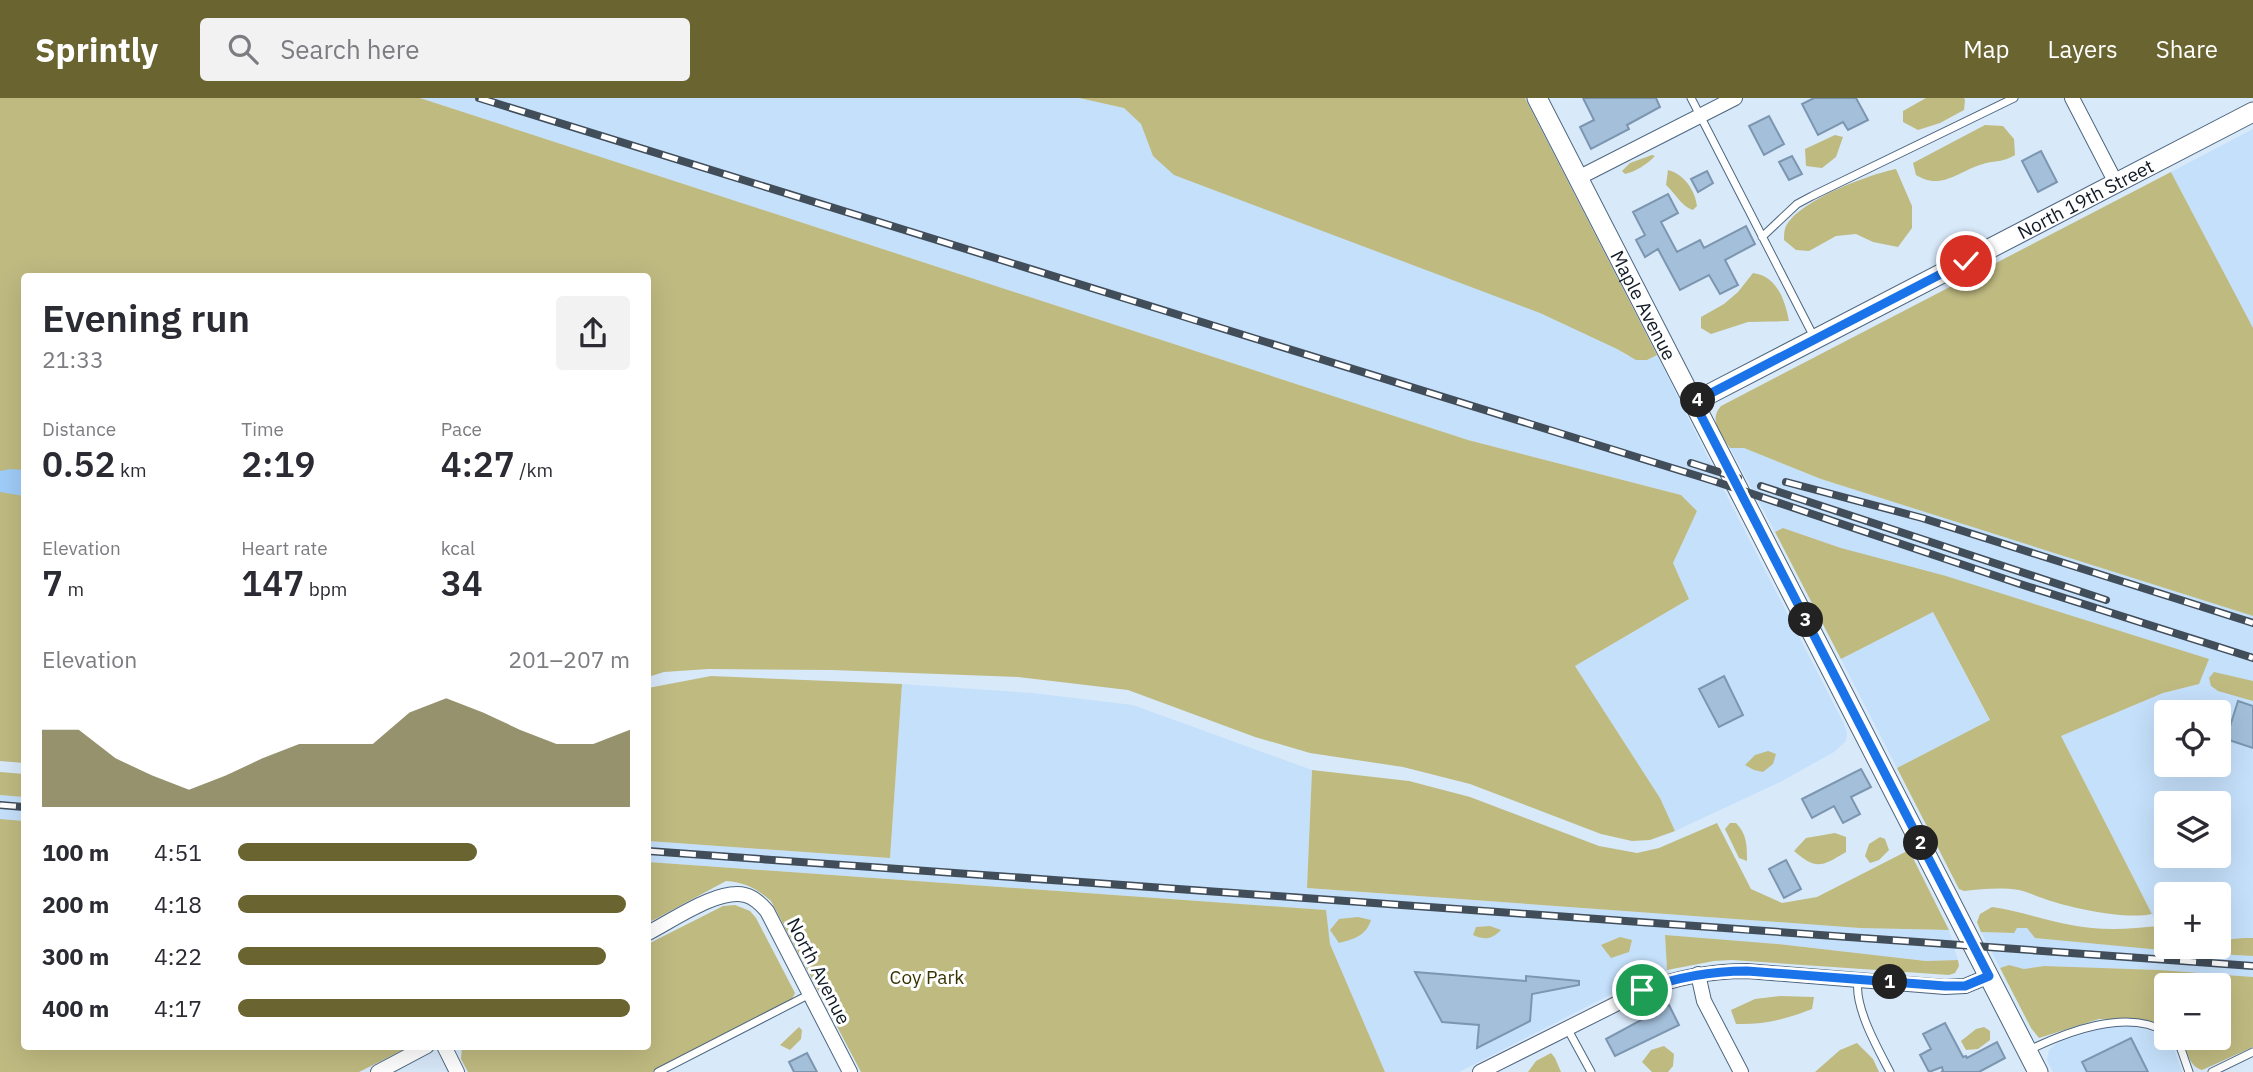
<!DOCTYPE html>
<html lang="en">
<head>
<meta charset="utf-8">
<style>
	:root { --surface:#fff; --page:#f2f2f3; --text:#2b2b33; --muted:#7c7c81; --accent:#696430 }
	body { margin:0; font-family:"IBM Plex Sans",sans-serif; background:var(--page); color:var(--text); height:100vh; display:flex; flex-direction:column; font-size:26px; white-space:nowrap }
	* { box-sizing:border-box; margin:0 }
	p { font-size:23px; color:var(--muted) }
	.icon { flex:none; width:38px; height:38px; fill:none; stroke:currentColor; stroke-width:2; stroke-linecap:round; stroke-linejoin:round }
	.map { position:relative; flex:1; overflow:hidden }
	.sheet { position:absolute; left:21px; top:175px; width:630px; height:777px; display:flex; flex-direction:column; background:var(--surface); border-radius:7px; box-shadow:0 7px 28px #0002 }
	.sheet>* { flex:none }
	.controls { position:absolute; left:2154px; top:602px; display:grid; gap:14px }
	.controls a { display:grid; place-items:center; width:77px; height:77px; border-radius:7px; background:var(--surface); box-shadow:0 7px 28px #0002; font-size:35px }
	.pin { position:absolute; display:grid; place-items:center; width:60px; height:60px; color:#fff; margin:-30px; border:4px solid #fff; border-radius:50%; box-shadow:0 2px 7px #0007 }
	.km { position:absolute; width:35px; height:35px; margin:-18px; border-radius:50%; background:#222; color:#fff; font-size:19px; line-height:35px; text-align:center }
	.round { display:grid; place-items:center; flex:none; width:74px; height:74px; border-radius:7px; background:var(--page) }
	.overview { display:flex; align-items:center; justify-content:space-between; height:119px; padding:0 21px }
	h1 { font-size:38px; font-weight:600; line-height:52px }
	.metrics { display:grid; grid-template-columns:repeat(3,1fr); gap:10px; height:119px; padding:7px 21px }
	.metrics div { display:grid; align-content:center }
	.metrics b { font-size:35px; font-weight:600 }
	.metrics small { font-size:19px; font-weight:400 }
	.metrics p { font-size:19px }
	.chart { height:196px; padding:14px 21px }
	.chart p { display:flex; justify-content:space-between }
	.chart svg { width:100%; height:126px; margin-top:7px; fill:var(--accent); opacity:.7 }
	ul { padding:0 21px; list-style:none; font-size:23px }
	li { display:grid; grid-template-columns:112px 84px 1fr; align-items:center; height:52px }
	li i { height:18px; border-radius:9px; background:var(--accent) }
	header { display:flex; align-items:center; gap:42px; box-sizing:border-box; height:98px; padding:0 35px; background:var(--accent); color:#fff }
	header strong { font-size:33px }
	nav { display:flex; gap:38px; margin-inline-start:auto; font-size:24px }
	.search { width:490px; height:63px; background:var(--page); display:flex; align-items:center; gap:18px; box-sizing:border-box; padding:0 24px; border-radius:7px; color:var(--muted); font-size:26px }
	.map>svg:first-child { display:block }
	.built { fill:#c5e0fb; fill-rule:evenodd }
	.green { fill:#bfba80 }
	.water { fill:#9fccf9 }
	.building { fill:#a3bfda; stroke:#7c96b0; stroke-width:2 }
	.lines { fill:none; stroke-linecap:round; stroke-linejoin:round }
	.lane-casing { stroke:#4d667f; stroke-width:9 }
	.street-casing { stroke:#4d667f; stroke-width:16 }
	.secondary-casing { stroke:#4d667f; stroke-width:21 }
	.lane { stroke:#fff; stroke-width:7 }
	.street { stroke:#fff; stroke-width:14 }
	.secondary { stroke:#fff; stroke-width:19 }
	.rail-casing { stroke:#414d59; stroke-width:8 }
	.rail { stroke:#fff; stroke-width:5; stroke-dasharray:16; stroke-linecap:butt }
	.route-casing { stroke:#fff; stroke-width:14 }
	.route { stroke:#1a73e8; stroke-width:9 }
	.labels { text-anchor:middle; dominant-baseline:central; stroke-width:6; stroke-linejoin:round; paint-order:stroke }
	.street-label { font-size:19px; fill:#111b25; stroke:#fff }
	.park-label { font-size:19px; fill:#383302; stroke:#fff }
</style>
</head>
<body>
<header>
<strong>Sprintly</strong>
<div class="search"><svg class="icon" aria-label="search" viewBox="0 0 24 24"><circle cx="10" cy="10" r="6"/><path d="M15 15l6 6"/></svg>Search here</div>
<nav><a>Map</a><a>Layers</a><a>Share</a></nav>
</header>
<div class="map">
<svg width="2253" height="974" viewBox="0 0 2253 974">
	<rect width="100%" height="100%" fill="#d8e9fa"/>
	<path class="built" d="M420,0H1079L1124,10L1141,26L1153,58L1540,215L1617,251L1627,258L1647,262L1657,257L1732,408L1844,626L1847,635L1846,643L1834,654L1782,683L1675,733L1660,700L1575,568L1689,501L1673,465L1697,413L1681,397L1468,342Z
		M2253,31V230L2171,74Z
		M1730,350H1744L1821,381L2253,518V840H2244L2217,856L2253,858V879L2160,872L2044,868L2024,871L2009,867L2000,870L1981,834L2013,835L2017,830H2027L2172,853L2170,849H2219V796H2166V843L2061,638L2163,595L2198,586L1841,450L1783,430L1775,434ZM2166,614H2219V667H2166ZM2166,705H2219V758H2166Z
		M1933,514L1990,623L1897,670L1841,561Z
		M902,586L1032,595L1133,607L1312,672L1307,790L1860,830L1949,832L1958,862L1926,863L1777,846L1665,838L1667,872L1635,884L1459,974H1385L1330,846L1325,812L648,764V743L890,760Z
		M0,697L24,699V723L0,721Z
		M2132,928L2152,933L2168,942L2174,951L2182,974H2053L2047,962L2049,952L2058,944L2103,930Z"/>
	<path class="green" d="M0,0H420L1468,342L1681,397L1697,413L1673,465L1689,501L1575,568L1660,700L1675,733L1650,742L1632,743L1601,736L1470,686L1403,669L1310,655L1255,639L1128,592L1018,579L832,572L708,571L664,574L648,579V178H24V665L0,663Z
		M1079,0H1525L1657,257L1647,262H1636L1617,251L1540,215L1174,77L1153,58L1141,26L1124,10Z
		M1926,0H1964L1965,2L1964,12L1940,25L1918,32L1903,24V13Z
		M1985,27L2003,28L2014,41L2015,57C2001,65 1997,62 1983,66C1958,73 1942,93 1916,77L1913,65Z
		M1835,37L1843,39L1836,59L1822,70L1806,68L1805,51Z
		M1652,57L1655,58C1646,67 1637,73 1625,76L1622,73L1630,65Z
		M1896,71L1912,108V130L1898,149L1873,144L1856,136L1836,138L1809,153L1796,152L1784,142C1784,138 1784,134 1785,131C1794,104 1870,76 1896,71Z
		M1668,72C1684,76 1695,92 1697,108L1693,112C1681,108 1676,96 1666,87Z
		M2171,74L2253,230V518L1821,381L1744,350H1730C1721,337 1708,322 1721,308Z
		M1753,175C1777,178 1785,202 1789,223L1748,224L1711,236L1701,230V219L1724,206L1738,194Z
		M1783,430L1841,450L1946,478L2209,561L2199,586L2163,595L2061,638L2152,816C2126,822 2070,810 2045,801C2036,798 2028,794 2019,792C2000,789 1983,791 1964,793L1959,791L1897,670L1990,622L1933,514L1841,561L1775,434Z
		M2214,574L2253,583V603L2218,593L2211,588L2209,580Z
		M711,578L902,586L890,760L648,743V590Z
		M1768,653L1776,656L1773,666L1763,674L1754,672L1745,667L1755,657Z
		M1312,672L1409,683L1470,699L1599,748L1637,755L1659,750L1717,725L1751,791L1782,805L1817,799L1909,752L1949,832L1860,830L1307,790Z
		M0,674L24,676V699L0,697Z
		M0,721L24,723V948L409,949L359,974H0Z
		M1730,725H1736C1747,736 1747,748 1747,763L1739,760L1725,731Z
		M1835,735L1846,739V754C1822,768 1817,773 1794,753L1806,740Z
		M1880,739L1885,741L1889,752L1879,762L1870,765L1865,758L1869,746Z
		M648,764L1326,812L1330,846L1385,974H861L771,803C757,791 745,784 726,783L648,825Z
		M735,807L750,813L756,820L795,895L791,903L653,974H468L461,961L462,948H648V846L723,808Z
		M1992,809C2019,813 2044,822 2071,827C2100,833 2130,831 2159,828L2166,843V849H2170L2172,853L2035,840L2027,830H2017L2014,835L1981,834L1977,824L1980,816Z
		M1358,819L1371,822C1366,838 1354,841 1339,845L1330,832L1339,821Z
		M1490,828L1501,832C1491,842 1485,842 1473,837L1476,829Z
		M1665,837L1777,846L1926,863L1958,862L1959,868L1955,875L1949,877L1732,862L1714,863L1667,872Z
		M1620,839L1632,842L1629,854L1611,860L1601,847Z
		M2244,840H2253V858L2217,856L2222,842Z
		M2009,867L2024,871L2044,868L2160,872L2253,879V949L2202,972C2187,967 2188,952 2181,940H2219V887H2166V928L2144,922L2099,921L2039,940L2031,930L2000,870Z
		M1781,898L1814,899L1812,911C1787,921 1763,927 1736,926L1731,912L1755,901Z
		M799,929L802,932L801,941L790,952L780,947Z
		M1984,929L1990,933V942L1978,951L1966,952L1961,943L1976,931Z
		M1857,945L1873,961L1879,974H1815L1840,952Z
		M1664,948L1674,956L1673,968L1668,974H1652L1642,964L1651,952Z
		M1551,955L1555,960L1561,974H1528L1536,963Z"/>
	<path class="water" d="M11,371L24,372V398L0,394V373Z"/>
	<path class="building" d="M1583,0H1656L1660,9L1627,27L1629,31L1591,51L1580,29L1594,22Z
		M1814,0H1856L1868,22L1848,32L1843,24L1818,37L1802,6Z
		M1769,18L1784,46L1764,57L1749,28Z
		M2041,53L2057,84L2038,94L2022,63Z
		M1792,58L1802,76L1789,82L1779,64Z
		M1707,73L1713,85L1698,94L1691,81Z
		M1668,96L1678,115L1661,124L1677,154L1700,142L1704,150L1746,128L1755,146L1725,162L1738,187L1720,196L1709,177L1680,192L1658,151L1645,159L1636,142L1645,137L1633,114Z
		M1724,578L1743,617L1719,629L1699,591Z
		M2238,603L2253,608V650L2226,641Z
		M1861,671L1871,689L1851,699L1860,716L1843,725L1834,708L1812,720L1802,701Z
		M1786,762L1801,791L1784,800L1769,771Z
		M1415,874L1526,883V878L1579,883V887L1532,896L1530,923L1477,950L1479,927L1442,924Z
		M1669,907L1679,927L1615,958L1606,941Z
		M1945,925L1963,959L1966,958L1967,960L1997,944L2005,960L1979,974H1941L1943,973L1942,969L1929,974L1920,957L1931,951L1923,936Z
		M2131,940L2148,974H2087L2082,964Z
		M807,955L817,974H794L789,964Z"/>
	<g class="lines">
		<g class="lane-casing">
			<path id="lane" d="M1691,0L1815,241
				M1762,139L1797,106L1812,98L2014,0
				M1858,883C1854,909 1878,951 1890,974
				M1567,930L1591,974
				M2174,940L2181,951L2189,974
				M2027,953C2066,934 2126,910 2166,934
				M658,974L810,896
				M2212,974L2253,954"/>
		</g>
		<g class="street-casing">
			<path id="street" d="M2072,0L2116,85
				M1578,80L1735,0
				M648,835C672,823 718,790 745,797C754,799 761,806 767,813L850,974
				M1698,876L1704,903L1741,974
				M444,948L457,974
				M378,974L427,948
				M1480,974L1642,893C1677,879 1710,873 1747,873L1945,889L1965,888L1989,878"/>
		</g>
		<g class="secondary-casing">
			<g id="secondary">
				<path id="s1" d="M1537,0L2038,974"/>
				<path id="s2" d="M1694,304L2253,14"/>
			</g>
		</g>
		<use href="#lane" class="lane"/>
		<use href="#street" class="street"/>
		<use href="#secondary" class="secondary"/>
		<g class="rail-casing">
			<path id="rail" d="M479,0L1714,383L2020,486L2253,560
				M1691,365L1738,380
				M1786,384L1922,420L2253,525
				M1761,388L2106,502
				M0,707L24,709
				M648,753L2253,868"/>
		</g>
		<use href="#rail" class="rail"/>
	</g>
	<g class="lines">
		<g class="route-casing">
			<path id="route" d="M1642,892C1677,879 1710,873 1747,873L1945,888H1965L1989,878L1694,304L1966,163"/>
		</g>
		<use href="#route" class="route"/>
	</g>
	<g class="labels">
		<g class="street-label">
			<text stroke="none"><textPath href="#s2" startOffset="441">North 19th Street</textPath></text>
			<text stroke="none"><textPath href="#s1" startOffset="233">Maple Avenue</textPath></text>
			<text transform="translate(819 873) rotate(63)">North Avenue</text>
		</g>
		<g class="park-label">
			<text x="927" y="879">Coy Park</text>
		</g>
	</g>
</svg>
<div class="controls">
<a><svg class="icon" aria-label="locate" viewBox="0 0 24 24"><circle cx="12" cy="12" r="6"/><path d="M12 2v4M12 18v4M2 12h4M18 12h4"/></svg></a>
<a><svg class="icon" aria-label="layers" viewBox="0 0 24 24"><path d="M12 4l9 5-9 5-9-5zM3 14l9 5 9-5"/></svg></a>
<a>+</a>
<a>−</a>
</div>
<div class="pin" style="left:1642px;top:892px;background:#1e9e55"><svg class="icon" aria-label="arrive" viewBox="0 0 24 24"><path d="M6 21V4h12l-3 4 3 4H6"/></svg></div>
<div class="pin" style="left:1966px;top:163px;background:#d93025"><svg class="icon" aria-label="check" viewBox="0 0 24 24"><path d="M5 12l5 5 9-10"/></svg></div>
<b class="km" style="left:1890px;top:884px">1</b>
<b class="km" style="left:1921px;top:745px">2</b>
<b class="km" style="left:1806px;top:522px">3</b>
<b class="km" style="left:1698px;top:302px">4</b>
<section class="sheet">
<div class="overview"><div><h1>Evening run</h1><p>21:33</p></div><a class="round"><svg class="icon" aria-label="share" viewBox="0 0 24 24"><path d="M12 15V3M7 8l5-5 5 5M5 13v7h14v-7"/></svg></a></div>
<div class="metrics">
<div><p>Distance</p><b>0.52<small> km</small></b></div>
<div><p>Time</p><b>2:19</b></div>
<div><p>Pace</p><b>4:27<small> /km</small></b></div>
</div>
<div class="metrics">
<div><p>Elevation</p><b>7<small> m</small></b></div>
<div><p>Heart rate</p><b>147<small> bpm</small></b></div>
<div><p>kcal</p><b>34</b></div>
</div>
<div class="chart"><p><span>Elevation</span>201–207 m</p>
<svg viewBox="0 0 160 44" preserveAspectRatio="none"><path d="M0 44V17L10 17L20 27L30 33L40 38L50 33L60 27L70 22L80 22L90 22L100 11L110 6L120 11L130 17L140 22L150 22L160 17V44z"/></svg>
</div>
<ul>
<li><b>100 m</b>4:51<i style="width:61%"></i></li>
<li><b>200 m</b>4:18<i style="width:99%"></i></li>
<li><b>300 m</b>4:22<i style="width:94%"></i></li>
<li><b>400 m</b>4:17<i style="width:100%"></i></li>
</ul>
</section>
</div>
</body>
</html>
